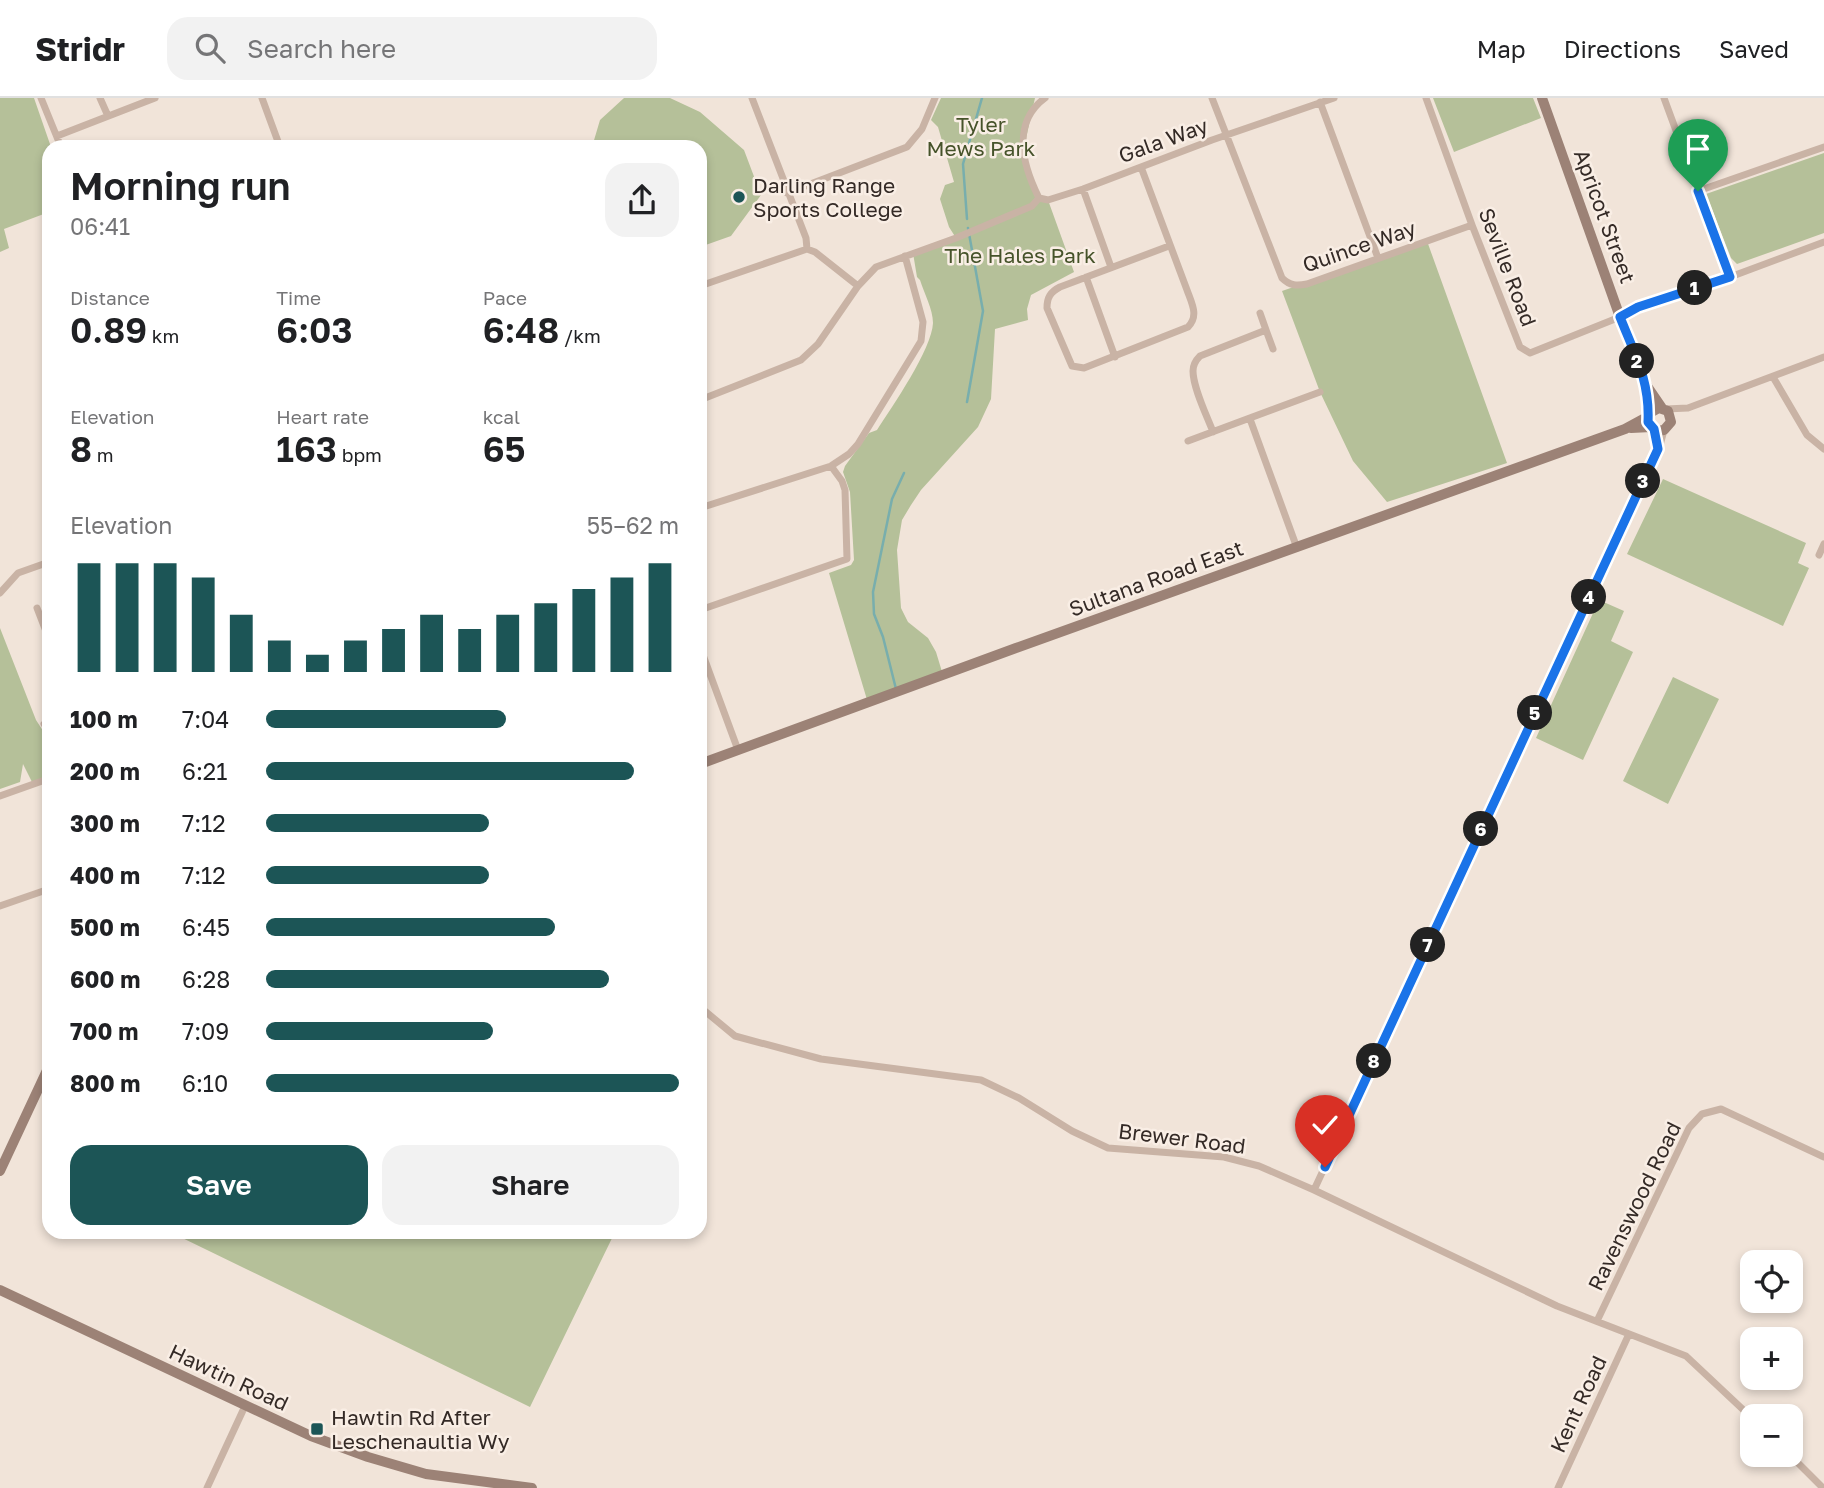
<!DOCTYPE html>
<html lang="en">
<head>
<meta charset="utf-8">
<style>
	:root { --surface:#fff; --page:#f2f2f2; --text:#202124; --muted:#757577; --line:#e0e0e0; --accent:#1c5556 }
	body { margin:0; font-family:"Golos Text",sans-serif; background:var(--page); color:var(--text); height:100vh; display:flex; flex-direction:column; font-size:26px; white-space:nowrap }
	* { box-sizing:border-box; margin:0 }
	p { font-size:23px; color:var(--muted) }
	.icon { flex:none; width:38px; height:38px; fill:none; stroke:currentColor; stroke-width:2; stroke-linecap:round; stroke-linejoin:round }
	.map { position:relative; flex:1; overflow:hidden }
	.drawer { position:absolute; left:42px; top:42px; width:665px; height:1099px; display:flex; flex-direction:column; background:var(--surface); border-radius:21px; box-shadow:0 4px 10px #0003 }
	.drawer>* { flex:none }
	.buttons { position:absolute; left:1740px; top:1152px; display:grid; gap:14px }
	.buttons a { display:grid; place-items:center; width:63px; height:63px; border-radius:14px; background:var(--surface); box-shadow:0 4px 10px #0003; font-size:35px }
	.pin { position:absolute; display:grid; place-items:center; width:60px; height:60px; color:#fff; margin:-72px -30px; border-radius:50% 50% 50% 0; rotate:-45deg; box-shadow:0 0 7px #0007 }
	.pin .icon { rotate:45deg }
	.km { position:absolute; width:35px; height:35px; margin:-18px; border-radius:50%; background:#222; color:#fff; font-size:19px; line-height:35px; text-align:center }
	.round { display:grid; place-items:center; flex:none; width:74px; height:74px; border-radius:21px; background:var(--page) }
	.summary { display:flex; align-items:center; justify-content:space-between; height:119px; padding:0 28px }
	h1 { font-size:38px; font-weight:600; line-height:52px }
	.stats { display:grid; grid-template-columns:repeat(3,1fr); gap:10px; height:119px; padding:7px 28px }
	.stats div { display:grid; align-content:center }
	.stats b { font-size:35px; font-weight:600 }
	.stats small { font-size:19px; font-weight:400 }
	.stats p { font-size:19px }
	.chart { height:196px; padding:14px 28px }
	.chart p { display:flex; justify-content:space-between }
	.chart svg { width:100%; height:126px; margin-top:7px; stroke:var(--accent); stroke-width:6 }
	.button { display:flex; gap:14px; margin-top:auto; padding:14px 28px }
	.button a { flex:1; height:80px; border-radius:21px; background:var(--accent); color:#fff; font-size:28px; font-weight:600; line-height:80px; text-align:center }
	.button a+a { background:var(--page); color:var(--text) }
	ul { padding:0 28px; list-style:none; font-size:23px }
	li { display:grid; grid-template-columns:112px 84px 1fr; align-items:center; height:52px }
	li i { height:18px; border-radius:9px; background:var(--accent) }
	header { display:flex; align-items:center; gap:42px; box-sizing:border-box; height:98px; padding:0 35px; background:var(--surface); border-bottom:2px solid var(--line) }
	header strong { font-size:33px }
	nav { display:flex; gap:38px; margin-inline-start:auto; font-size:24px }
	.search { width:490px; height:63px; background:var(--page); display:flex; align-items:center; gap:18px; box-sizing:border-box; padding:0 24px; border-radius:21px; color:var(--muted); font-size:26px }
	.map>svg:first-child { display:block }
	.green { fill:#b5c099 }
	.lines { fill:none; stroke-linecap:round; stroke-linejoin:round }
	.stream { stroke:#78aead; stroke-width:2.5 }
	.street { stroke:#c9b3a5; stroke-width:7 }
	.secondary { stroke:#9c8276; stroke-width:10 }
	.route-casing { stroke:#fff; stroke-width:14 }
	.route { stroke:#1a73e8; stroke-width:9 }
	.poi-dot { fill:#1c5556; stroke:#f9eee5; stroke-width:2.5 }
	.labels { text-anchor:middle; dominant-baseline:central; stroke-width:5; stroke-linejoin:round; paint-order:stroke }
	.park-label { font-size:21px; fill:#46532a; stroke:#f9eee5 }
	.street-label { font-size:21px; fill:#342a26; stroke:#f9eee5 }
	.poi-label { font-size:21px; fill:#342a26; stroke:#f9eee5; text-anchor:start }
</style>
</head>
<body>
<header>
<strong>Stridr</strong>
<div class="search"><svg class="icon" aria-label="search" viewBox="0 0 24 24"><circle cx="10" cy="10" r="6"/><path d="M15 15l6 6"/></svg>Search here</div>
<nav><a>Map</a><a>Directions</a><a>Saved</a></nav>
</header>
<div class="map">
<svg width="1824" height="1390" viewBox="0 0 1824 1390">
	<rect width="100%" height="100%" fill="#f1e4d9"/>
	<path class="green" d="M0,0H34L51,49H49V114L4,131L9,150L0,154Z
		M624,0H670L700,14L744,52L761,97L731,138L700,149V49H592L600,22Z
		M941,0H1035L1023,54L1039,100L1048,102L1074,174L1031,197L1027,211L1028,222L995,231L991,301L978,329L921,392L911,407L902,422L897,452L901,510L908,524L928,540L936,554L943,577L868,605L829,475L851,467L854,462L850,394L843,374L845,368L869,335L877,332C892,309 932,251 933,225C933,211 924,195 920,182L917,179L913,155L956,140L949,129L940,101L945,87L954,84L938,29L931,22Z
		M1433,0H1533L1541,20L1454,54Z
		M1824,55V135L1737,166L1731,160L1706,96Z
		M1427,143L1507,365L1387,404L1353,363L1320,294L1282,193Z
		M1663,381L1806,445L1798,465L1809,470L1783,528L1627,456Z
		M1599,502L1624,513L1611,543L1633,554L1583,662L1536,640Z
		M0,530L36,622L49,642V694L45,682L33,686L23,666L20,684L0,691Z
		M1673,579L1719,601L1668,706L1623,683Z
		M170,1134H615L530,1309Z"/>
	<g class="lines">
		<path class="stream" d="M967,121L963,66L982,0
			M967,304L983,213L968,130
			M896,591L883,539L874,516L873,494L892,401L904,375"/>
		<path class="street" d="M41,0L61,49
			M100,0L108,18
			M262,0L280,49
			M1212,0L1282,180C1290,188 1297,188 1307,186L1472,127
			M1426,0L1472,127L1520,249L1530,255L1620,219L1638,209L1730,179L1824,144
			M1664,0L1730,179
			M1320,4L1378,160
			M57,38L155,0
			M1141,69L1187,192C1192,206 1199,218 1188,229L1084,270L1072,268L1047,210C1047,200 1050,194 1060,189L1169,148
			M1083,91L1111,169
			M1698,93L1824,49
			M787,95L907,49L922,31L935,0
			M1039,100C1023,68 1011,25 1045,0
			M807,151L815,154L858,188
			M1086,179L1115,259
			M700,188L807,151L806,140L752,0
			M1260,215L1266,232
			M1773,279L1807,337L1824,351
			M700,302L801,262L818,246L858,188L876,169L956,140L1032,108L1039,100L1048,102L1083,91L1212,42L1334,0
			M1666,311L1688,310L1824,259
			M1250,321L1297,450
			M1213,334C1207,318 1193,290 1193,273C1193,266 1196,262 1200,258L1266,232L1273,251
			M1188,343L1320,294
			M700,410L831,368L849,356L858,346L921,243L923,224L905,158
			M1819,457L1824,446
			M0,495L18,475L49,464
			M37,510L49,541
			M700,512L847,461L845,392L842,383L831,368
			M700,549L738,652
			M44,626L49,624
			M0,698L45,682
			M0,808L49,791
			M700,909L735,938L821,961L981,982L1019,1000L1072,1033L1108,1050L1224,1059L1259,1068L1314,1092L1557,1208L1686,1258L1752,1320
			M1314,1092L1659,351L1664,332
			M1597,1223L1689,1030L1702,1016L1721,1011L1824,1059
			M1789,1356L1823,1390
			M207,1390L245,1308
			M1558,1390L1629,1236"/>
		<path class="secondary" d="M1542,0L1620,219L1647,288L1662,310
			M1631,330L1651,329L1657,333L1664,332L1671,324L1668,313L1659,310L1650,315L1648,324L1651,329
			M700,666L1016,550L1625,331L1649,318
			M0,1073L49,968
			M0,1192L311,1338L368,1359L426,1376L532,1390"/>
	</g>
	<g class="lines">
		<g class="route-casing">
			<path id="route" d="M1325,1069L1658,351L1654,331L1648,324C1650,283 1635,257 1620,219L1638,209L1730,179L1698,93"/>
		</g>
		<use href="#route" class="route"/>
	</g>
	<g class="poi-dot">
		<circle cx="739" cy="99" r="7"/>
		<rect x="310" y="1324" width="14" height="14" rx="3.5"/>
	</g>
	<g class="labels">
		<g class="park-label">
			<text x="981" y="26">Tyler<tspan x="981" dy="24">Mews Park</tspan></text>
			<text x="1020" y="157">The Hales Park</text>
		</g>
		<g class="street-label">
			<text transform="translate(1163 42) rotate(-20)">Gala Way</text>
			<text transform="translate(1605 118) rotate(70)">Apricot Street</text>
			<text transform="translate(1359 148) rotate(-19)">Quince Way</text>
			<text transform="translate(1508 169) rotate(69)">Seville Road</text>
			<text transform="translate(1156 480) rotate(-20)">Sultana Road East</text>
			<text transform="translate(1182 1040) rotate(7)">Brewer Road</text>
			<text transform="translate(1634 1108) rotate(-64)">Ravenswood Road</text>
			<text transform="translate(229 1279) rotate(25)">Hawtin Road</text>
			<text transform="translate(1578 1306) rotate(-65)">Kent Road</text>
		</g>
		<g class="poi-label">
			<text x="753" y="87">Darling Range<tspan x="753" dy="24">Sports College</tspan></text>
			<text x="331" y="1319">Hawtin Rd After<tspan x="331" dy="24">Leschenaultia Wy</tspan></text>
		</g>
	</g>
</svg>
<div class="buttons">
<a><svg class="icon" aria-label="locate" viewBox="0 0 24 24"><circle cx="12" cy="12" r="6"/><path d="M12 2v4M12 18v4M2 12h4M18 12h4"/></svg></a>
<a>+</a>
<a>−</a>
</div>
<div class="pin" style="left:1698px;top:93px;background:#1e9e55"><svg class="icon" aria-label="arrive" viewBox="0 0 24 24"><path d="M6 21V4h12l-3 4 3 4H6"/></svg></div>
<div class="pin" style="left:1325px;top:1069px;background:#d93025"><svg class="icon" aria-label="check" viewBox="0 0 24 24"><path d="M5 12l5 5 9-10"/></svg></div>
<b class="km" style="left:1695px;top:190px">1</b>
<b class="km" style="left:1637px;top:263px">2</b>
<b class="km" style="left:1643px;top:383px">3</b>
<b class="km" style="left:1589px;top:499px">4</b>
<b class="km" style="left:1535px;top:615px">5</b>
<b class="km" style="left:1481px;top:731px">6</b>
<b class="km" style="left:1428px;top:847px">7</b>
<b class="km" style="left:1374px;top:963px">8</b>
<section class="drawer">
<div class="summary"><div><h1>Morning run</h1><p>06:41</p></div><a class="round"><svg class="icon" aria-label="share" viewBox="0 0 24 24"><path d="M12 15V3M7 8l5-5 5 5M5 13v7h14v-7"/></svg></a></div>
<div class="stats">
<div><p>Distance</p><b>0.89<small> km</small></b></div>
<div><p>Time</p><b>6:03</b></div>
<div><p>Pace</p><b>6:48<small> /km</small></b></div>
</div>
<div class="stats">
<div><p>Elevation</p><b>8<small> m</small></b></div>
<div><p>Heart rate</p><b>163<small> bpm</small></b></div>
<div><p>kcal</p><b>65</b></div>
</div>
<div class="chart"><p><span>Elevation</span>55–62 m</p>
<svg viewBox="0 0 160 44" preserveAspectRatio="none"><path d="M5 44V6M15 44V6M25 44V6M35 44V11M45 44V24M55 44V33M65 44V38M75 44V33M85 44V29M95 44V24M105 44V29M115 44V24M125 44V20M135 44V15M145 44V11M155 44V6"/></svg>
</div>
<ul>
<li><b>100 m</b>7:04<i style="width:58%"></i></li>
<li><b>200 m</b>6:21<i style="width:89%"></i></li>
<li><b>300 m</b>7:12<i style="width:54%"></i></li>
<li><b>400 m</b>7:12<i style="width:54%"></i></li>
<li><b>500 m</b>6:45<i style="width:70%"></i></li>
<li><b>600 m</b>6:28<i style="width:83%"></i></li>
<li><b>700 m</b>7:09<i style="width:55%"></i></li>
<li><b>800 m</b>6:10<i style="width:100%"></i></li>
</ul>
<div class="button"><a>Save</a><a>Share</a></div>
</section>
</div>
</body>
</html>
